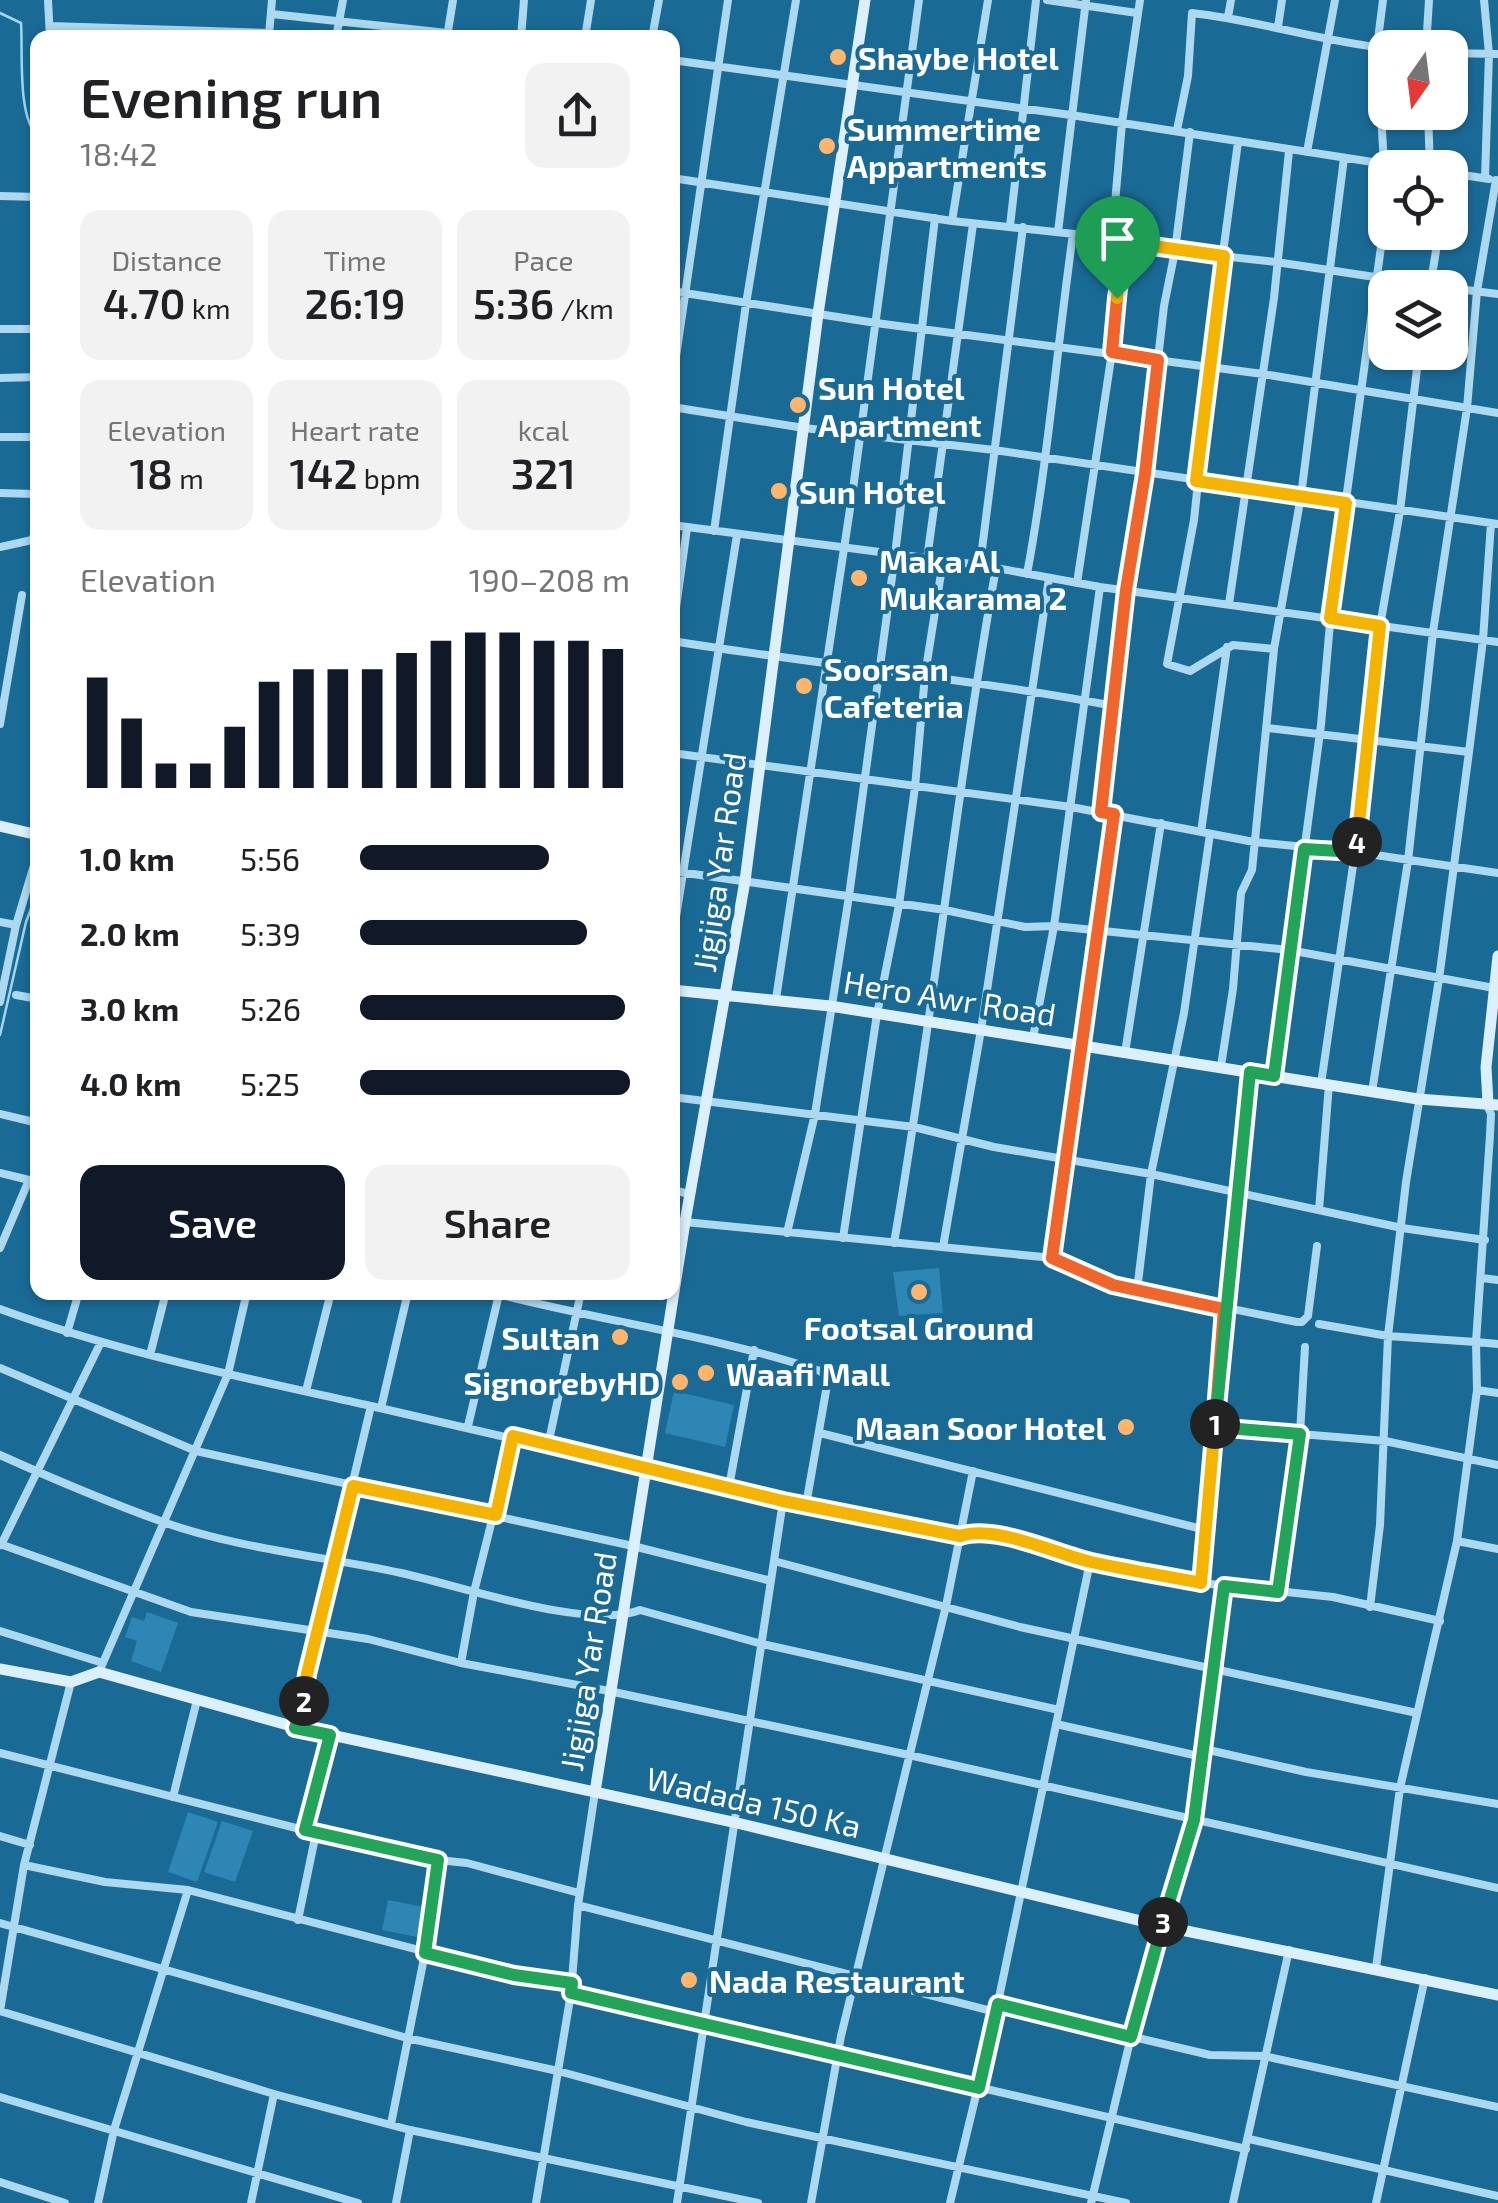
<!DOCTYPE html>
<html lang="en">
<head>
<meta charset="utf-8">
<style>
	:root { --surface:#fff; --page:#f2f2f2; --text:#202124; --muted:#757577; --accent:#111827 }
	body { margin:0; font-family:"Exo 2",sans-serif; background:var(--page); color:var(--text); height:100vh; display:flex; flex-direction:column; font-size:38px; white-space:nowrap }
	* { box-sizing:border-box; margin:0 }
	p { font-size:32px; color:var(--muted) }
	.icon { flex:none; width:55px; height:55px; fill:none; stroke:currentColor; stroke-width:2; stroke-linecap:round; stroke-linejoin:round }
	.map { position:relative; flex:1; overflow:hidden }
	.drawer { position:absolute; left:30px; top:30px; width:650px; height:1270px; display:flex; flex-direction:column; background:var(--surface); border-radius:20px; box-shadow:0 2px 8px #0004 }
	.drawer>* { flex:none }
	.needle { width:65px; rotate:194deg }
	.controls { position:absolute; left:1368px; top:30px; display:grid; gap:20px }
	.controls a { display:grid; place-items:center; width:100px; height:100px; border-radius:20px; background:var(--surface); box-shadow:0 2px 8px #0004; font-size:50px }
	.pin { position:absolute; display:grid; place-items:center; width:85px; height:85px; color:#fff; margin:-102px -42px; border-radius:50% 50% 50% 0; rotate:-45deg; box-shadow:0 0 10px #0007 }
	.pin .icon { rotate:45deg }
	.km { position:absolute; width:50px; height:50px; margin:-25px; border-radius:50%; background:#222; color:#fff; font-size:28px; line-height:50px; text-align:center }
	.round { display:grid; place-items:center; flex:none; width:105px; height:105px; border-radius:20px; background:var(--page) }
	.head { display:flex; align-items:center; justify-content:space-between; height:170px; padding:0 50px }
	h1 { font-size:55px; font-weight:600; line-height:75px }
	.figures { display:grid; grid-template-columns:repeat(3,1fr); gap:15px; height:170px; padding:10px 50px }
	.figures div { display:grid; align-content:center; border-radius:20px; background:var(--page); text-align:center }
	.figures b { font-size:42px; font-weight:600 }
	.figures small { font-size:28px; font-weight:400 }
	.figures p { font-size:28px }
	.chart { height:280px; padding:20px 50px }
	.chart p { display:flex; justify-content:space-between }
	.chart svg { width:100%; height:180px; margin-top:10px; stroke:var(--accent); stroke-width:6 }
	.primary-button { display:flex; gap:20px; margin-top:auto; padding:20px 50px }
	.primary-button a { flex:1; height:115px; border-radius:20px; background:var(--accent); color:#fff; font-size:40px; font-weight:600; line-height:115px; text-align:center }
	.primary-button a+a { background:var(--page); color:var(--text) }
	ul { padding:0 50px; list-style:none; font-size:32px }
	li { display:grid; grid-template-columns:160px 120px 1fr; align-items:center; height:75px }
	li i { height:25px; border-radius:12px; background:var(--accent) }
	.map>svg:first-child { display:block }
	.green { fill:#2e86b4 }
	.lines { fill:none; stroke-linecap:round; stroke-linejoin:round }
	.stream { stroke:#a0d7f2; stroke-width:2.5 }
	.street { stroke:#add9f0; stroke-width:8 }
	.secondary { stroke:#dbf0fb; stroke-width:11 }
	.split-1-casing { stroke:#fff; stroke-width:20 }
	.split-2-casing { stroke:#fff; stroke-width:20 }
	.split-3-casing { stroke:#fff; stroke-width:20 }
	.split-4-casing { stroke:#fff; stroke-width:20 }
	.split-5-casing { stroke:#fff; stroke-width:20 }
	.split-1 { stroke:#f0652b; stroke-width:12 }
	.split-2 { stroke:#f5b400; stroke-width:12 }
	.split-3 { stroke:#22a559; stroke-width:12 }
	.split-4 { stroke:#22a559; stroke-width:12 }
	.split-5 { stroke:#f5b400; stroke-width:12 }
	.poi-dot { fill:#ffb66c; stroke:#1a6a96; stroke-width:4 }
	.labels { text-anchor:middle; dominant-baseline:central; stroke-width:8; stroke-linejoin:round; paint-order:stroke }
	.poi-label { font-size:32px; font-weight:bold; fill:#fff; stroke:#1a6a96; text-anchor:start }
	.street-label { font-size:32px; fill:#fff; stroke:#1a6a96 }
</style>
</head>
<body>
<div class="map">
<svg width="1498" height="2203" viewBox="0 0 1498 2203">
	<rect width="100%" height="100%" fill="#1a6a96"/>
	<path class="green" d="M939,1268L943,1313L899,1316L893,1272Z
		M674,1391L734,1405L725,1447L665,1433Z
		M147,1612L178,1623L161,1672L131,1661L137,1641L125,1637L132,1617L144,1621Z
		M188,1812L218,1822L197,1882L168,1872Z
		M222,1821L253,1831L235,1882L204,1872Z
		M388,1900L424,1907L417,1937L382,1930Z"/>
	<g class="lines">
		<path class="stream" d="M0,13L21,23C23,49 17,119 38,136
			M0,1035L26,922L38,890"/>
		<path class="street" d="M48,0L50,38
			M1047,0L1137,13
			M1383,0L1377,47L1384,164
			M1484,0L1489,54L1485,178
			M272,14L493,38
			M1228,17L1231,0
			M50,26L269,33
			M1278,27L1282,0
			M448,31L453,0
			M269,35L272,0
			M336,38L343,0
			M521,38L524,0
			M585,38L591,0
			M652,38L659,0
			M1426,48L1429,0
			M1450,53L1498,54
			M672,60L1071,115L1411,168
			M1428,112L1430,168
			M1177,130L1188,76L1192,13C1257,20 1319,41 1385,48
			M1238,142L1220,275L1194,520L1167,664L1190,671L1233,645L1274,649
			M1307,152L1335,0
			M1450,173L1489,179
			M672,178L952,221L1112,238L1175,251L1276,262L1447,288
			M0,196L38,197
			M952,221L988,0
			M1010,226L1036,0
			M1058,232L1086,0
			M1112,238L1122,123L1140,0
			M1430,288L1439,232
			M1450,288L1498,294
			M672,291L876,323L1263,374L1498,413
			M0,329H34
			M0,378L38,377
			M672,384L728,0
			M672,407L804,428L994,450L1498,524
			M0,437H38
			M0,493L34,494L38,510
			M672,525L980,565L1100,587L1498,642
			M714,531L746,304L796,0
			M0,547L32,540L38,525
			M927,559L973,224
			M980,565L1023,227
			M1027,574C1048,461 1057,347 1073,234
			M1077,583L1112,352L1124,242
			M1229,604L1274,298L1289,151
			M672,637L687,528
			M672,641C819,665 968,678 1114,706
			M0,724L22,595
			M1268,728L1469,752
			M672,753L1071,807L1254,842L1355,852L1498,873
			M1101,812L1125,590L1145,474L1164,306L1175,251L1190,132
			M1201,832L1227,647
			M672,871L945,910L1025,927L1054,926L1289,950L1494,988
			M0,922L16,925
			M672,942L737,535
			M16,995L38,999
			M776,999L853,489L919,0
			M0,1002L16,925L38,852
			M1033,1038L1054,926L1100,587
			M1125,1053L1161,823
			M1221,1066L1233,989L1241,893L1252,870L1274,649L1301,496L1344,158
			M1274,1076L1321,725L1332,601L1385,218
			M1321,1084L1355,852L1380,626L1400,511L1419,352
			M1372,1092L1408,861L1433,632L1467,408L1477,291L1496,180
			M672,1097L914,1127L994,1147L1151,1174L1402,1228L1485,1240
			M1487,1105L1491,1114L1490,1135L1476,1342L1498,1344
			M0,1114L38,1123
			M0,1173L29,1180
			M672,1190L690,1194
			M1319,1210L1329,1084
			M685,1222L1053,1258L1113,1285L1297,1322H1302L1308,1316L1317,1246
			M787,1233L815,1114L849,896L895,555L935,218
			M843,1238L877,1014L899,905L915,787L925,675L943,561
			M894,1243C933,1019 956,792 996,568
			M943,1247L981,1030L1049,578
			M0,1248L29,1180L38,1182
			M1053,1258L1113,814
			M1482,1278L1498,1280
			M1137,1291L1151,1174L1184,1013L1210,834
			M490,1292C599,1321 713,1335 820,1371L826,1376L827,1385L806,1505
			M0,1309C120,1353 246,1378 371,1406L307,1674L304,1704L295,1727
			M1319,1324L1388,1336L1476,1342L1477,1390
			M67,1333L79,1292
			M150,1355L166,1292
			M0,1368L196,1451L633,1546L771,1581
			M306,1391L331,1292
			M371,1406L783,1501L960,1536L979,1533L1090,1562L1201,1583L1333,1597L1440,1621
			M381,1408L408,1292
			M468,1426L499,1294
			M1215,1427L1385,1441L1498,1465
			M820,1433L1206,1530
			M548,1445L581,1292
			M0,1455C53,1479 108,1502 163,1522C239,1549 322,1556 401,1573C458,1585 589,1631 640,1610L762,1644L1059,1710
			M729,1487L754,1350
			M1457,1541L1498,1549
			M0,1544L191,1612L368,1639L461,1663L609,1691L909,1755L1498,1888
			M1,1545L101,1342
			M774,1561L1020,1627L1417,1713
			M1201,1583L1224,1309L1250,1072
			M1278,1592L1300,1434L1305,1347
			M1370,1607L1380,1525L1388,1336L1406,1182L1439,979L1469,752L1483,640L1491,523
			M0,1631L103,1663
			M461,1663L474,1592L513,1436
			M99,1672L228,1374L247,1292
			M1056,1724L1203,1757
			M1204,1749L1306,1772L1498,1804
			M0,1753L316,1833L438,1860L467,1863L579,1893
			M173,1797L197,1700
			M305,1830L330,1735
			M0,1836L30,1845
			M24,1865L105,1882L188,1890L515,1975L572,1983
			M578,1905L996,2012
			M298,1920L316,1833
			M0,1923L407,2038L558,2071L746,2122L1126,2203
			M1376,1968L1400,1788L1457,1541L1477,1390L1498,1393
			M571,1993L1246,2149
			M998,2005L1210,2055L1264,2056L1498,2107
			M0,2011L274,2094L410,2130L758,2203
			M0,2011L24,1865L71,1682
			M0,2097L358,2203
			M391,2124L425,1953L438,1860
			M1249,2139L1498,2196
			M0,2182L65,2203
			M98,2203L114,2130L188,1890
			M251,2203L274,2094
			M396,2203L410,2130
			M536,2203L571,1993L578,1905L595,1792
			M677,2203L783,1501
			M811,2203L841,2036L946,1606L973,1471
			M950,2203L996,2012L1090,1562
			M1091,2203L1131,2037L1194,1820L1224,1585
			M1233,2203L1289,1950
			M1376,2203L1425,1978"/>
		<path class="secondary" d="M0,826L38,835
			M672,990L830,1006L1418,1099L1498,1105
			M1488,1103L1486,1067L1498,956
			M0,1669L71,1682L99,1672L295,1727L733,1822L1162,1926L1498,1995
			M595,1792L685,1222L745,881L818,314L865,0"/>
	</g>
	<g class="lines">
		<g class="split-1-casing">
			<path id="split-1" d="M1117,298L1112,352L1158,360L1145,474L1126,590L1101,812L1114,814L1052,1258L1113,1285L1224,1309L1215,1424"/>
		</g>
		<g class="split-2-casing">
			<path id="split-2" d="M304,1701L307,1674L353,1486L496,1515L513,1436L783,1501L960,1536C995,1524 1056,1554 1091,1562C1128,1570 1165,1576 1201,1583L1215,1424"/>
		</g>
		<g class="split-3-casing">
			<path id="split-3" d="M304,1701L295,1728L330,1735L305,1830L438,1860L425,1953L514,1975L572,1983L571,1993L979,2088L998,2004L1131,2037L1163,1922"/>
		</g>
		<g class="split-4-casing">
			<path id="split-4" d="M1163,1922L1194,1820L1224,1586L1278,1592L1300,1434L1215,1427L1250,1072L1274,1076L1304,849L1356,852L1357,842"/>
		</g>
		<g class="split-5-casing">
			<path id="split-5" d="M1117,298L1124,242L1224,256L1196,481L1346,503L1330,618L1380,626L1357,842"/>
		</g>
		<use href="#split-1" class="split-1"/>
		<use href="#split-2" class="split-2"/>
		<use href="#split-3" class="split-3"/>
		<use href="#split-4" class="split-4"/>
		<use href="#split-5" class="split-5"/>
	</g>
	<g class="poi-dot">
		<circle cx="838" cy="57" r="10"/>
		<circle cx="827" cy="146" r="10"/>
		<circle cx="798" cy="405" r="10"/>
		<circle cx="779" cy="491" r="10"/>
		<circle cx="859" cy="578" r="10"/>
		<circle cx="804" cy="686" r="10"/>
		<circle cx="919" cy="1292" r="10"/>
		<circle cx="620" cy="1337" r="10"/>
		<circle cx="706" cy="1373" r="10"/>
		<circle cx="680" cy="1382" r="10"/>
		<circle cx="1126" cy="1427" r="10"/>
		<circle cx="689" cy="1980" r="10"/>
	</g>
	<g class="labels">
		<g class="poi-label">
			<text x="858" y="57">Shaybe Hotel</text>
			<text x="847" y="128">Summertime<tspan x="847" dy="37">Appartments</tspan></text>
			<text x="818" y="387">Sun Hotel<tspan x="818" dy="37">Apartment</tspan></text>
			<text x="799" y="491">Sun Hotel</text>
			<text x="879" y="560">Maka Al<tspan x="879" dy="37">Mukarama 2</tspan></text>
			<text x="824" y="668">Soorsan<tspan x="824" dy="37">Cafeteria</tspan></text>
			<text x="919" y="1327" text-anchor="middle">Footsal Ground</text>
			<text x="600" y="1337" text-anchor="end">Sultan</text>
			<text x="726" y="1373">Waafi Mall</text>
			<text x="660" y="1382" text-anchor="end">SignorebyHD</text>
			<text x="1106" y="1427" text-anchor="end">Maan Soor Hotel</text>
			<text x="709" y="1980">Nada Restaurant</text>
		</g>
		<g class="street-label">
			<text transform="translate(718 862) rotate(-82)">Jigjiga Yar Road</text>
			<text transform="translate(950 997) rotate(9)">Hero Awr Road</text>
			<text transform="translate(587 1661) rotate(-81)">Jigjiga Yar Road</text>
			<text transform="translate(754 1801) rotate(13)">Wadada 150 Ka</text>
		</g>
	</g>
</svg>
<div class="controls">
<a><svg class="needle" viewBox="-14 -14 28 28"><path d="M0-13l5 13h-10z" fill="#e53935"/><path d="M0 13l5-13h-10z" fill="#757577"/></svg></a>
<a><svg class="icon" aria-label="locate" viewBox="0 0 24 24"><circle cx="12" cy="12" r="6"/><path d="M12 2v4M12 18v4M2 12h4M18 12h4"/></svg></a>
<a><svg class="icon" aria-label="layers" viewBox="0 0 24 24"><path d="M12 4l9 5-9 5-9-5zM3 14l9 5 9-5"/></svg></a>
</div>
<div class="pin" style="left:1117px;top:298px;background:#1e9e55"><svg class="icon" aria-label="arrive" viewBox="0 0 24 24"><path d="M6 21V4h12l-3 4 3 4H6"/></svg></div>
<b class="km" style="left:1215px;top:1424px">1</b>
<b class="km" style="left:304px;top:1701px">2</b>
<b class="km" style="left:1163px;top:1922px">3</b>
<b class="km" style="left:1357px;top:842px">4</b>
<section class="drawer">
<div class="head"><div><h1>Evening run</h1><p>18:42</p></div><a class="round"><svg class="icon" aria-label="share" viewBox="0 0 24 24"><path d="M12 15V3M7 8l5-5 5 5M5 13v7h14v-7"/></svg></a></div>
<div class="figures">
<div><p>Distance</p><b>4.70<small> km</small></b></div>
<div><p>Time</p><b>26:19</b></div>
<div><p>Pace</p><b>5:36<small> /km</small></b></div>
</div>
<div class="figures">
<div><p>Elevation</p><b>18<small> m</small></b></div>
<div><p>Heart rate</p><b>142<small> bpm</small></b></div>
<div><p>kcal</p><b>321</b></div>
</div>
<div class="chart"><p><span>Elevation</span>190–208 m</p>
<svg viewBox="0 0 160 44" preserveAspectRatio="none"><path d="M5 44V17M15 44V27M25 44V38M35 44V38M45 44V29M55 44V18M65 44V15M75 44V15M85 44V15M95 44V11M105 44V8M115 44V6M125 44V6M135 44V8M145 44V8M155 44V10"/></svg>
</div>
<ul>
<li><b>1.0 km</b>5:56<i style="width:70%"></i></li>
<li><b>2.0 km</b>5:39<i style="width:84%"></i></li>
<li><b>3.0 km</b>5:26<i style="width:98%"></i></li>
<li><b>4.0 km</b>5:25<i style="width:100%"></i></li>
</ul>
<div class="primary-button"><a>Save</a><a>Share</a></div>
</section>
</div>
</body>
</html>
